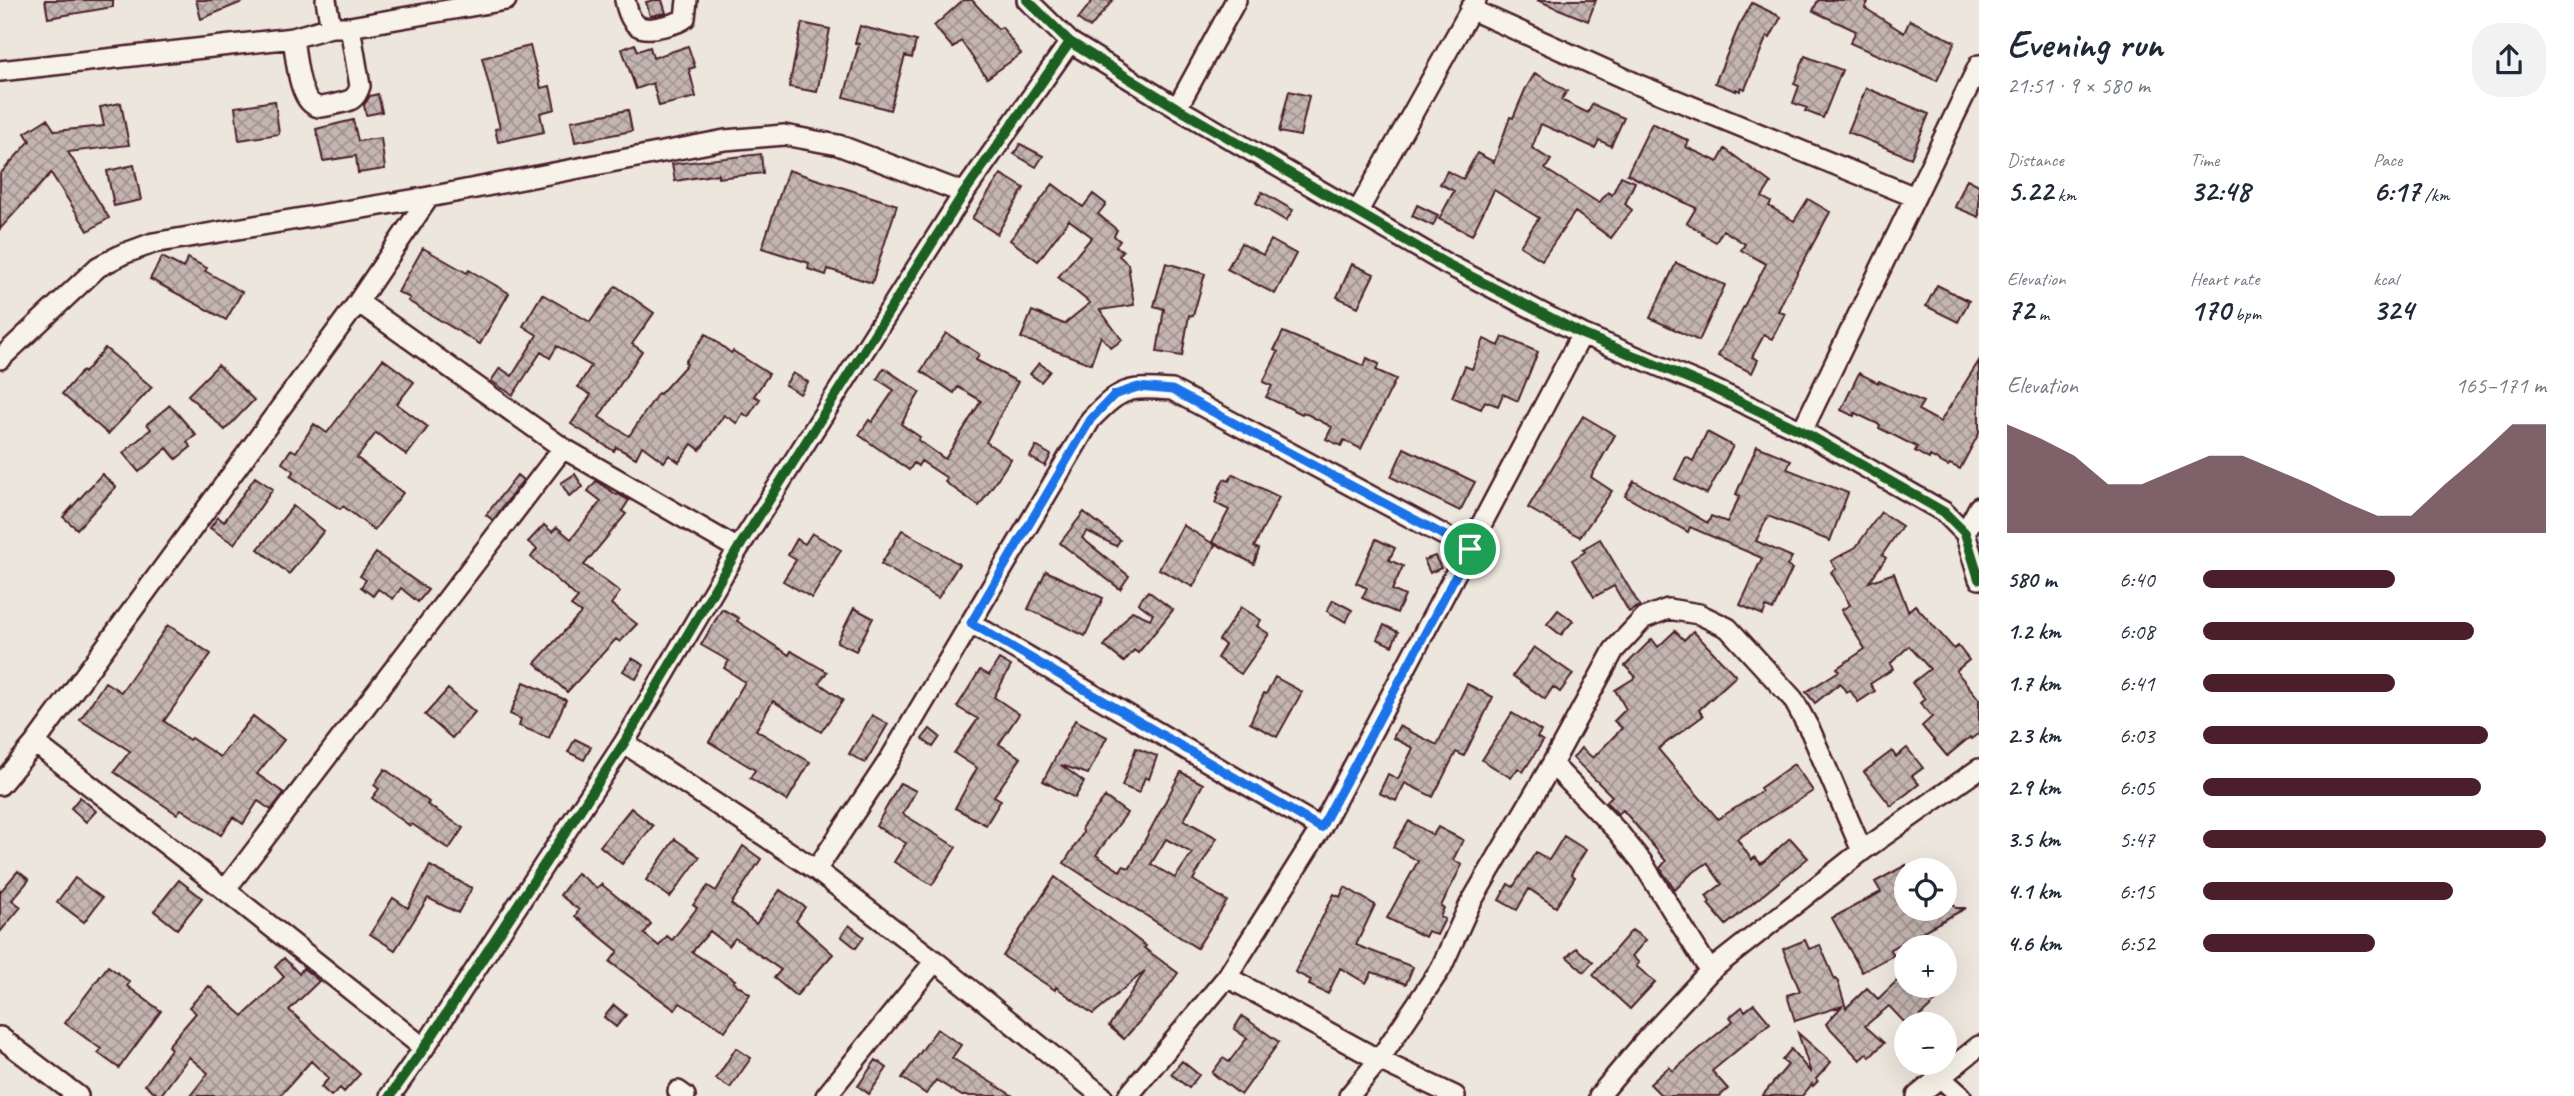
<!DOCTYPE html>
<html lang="en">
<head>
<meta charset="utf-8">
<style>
	:root { --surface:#fff; --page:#f2f2f3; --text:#1f2937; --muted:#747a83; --accent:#4a1f2b }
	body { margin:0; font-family:Caveat,sans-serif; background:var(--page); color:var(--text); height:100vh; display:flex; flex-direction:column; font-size:26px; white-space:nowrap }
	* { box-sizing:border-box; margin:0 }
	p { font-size:23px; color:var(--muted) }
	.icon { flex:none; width:38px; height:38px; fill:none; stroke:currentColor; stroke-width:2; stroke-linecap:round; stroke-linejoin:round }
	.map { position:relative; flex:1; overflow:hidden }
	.drawer { display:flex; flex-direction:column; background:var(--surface); width:595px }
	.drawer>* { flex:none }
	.controls { position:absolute; left:1894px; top:858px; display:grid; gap:14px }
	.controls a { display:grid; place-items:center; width:63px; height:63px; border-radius:50%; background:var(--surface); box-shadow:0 7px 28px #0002; font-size:35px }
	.pin { position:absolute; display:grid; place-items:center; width:60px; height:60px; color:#fff; margin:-30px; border:4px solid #fff; border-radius:50%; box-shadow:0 2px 7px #0007 }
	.round { display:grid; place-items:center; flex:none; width:74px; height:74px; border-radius:28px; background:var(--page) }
	.headline { display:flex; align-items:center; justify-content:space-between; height:119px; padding:0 28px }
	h1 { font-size:38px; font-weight:800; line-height:52px }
	.metrics { display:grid; grid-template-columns:repeat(3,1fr); gap:10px; height:119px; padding:7px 28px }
	.metrics div { display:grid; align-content:center }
	.metrics b { font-size:30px; font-weight:800 }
	.metrics small { font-size:19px; font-weight:400 }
	.metrics p { font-size:19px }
	.chart { height:196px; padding:14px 28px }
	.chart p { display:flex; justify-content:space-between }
	.chart svg { width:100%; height:126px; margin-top:7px; fill:var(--accent); opacity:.7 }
	ul { padding:0 28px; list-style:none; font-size:23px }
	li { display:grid; grid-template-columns:112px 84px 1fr; align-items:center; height:52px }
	li i { height:18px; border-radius:9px; background:var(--accent) }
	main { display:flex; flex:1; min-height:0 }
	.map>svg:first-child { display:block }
	.building { fill:url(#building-cross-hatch); stroke:#4a1f2b; stroke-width:2; fill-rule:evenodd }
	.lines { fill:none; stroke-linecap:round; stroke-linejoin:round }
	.minor-casing { stroke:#4a1f2b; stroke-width:24 }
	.minor { stroke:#f7f3e8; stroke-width:19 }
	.cycleway-casing { stroke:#f7f3e8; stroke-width:15 }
	.cycleway { stroke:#1b5e20; stroke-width:10 }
	.route-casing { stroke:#fff; stroke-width:14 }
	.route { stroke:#1a73e8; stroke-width:9 }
</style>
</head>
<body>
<main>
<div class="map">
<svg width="1979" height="1096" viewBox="0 0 1979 1096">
	<defs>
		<pattern id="building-cross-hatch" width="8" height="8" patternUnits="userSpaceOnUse" patternTransform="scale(1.75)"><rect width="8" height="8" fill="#c4b5b0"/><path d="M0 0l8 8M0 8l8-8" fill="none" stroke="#a1938f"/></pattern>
	</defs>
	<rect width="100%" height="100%" fill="#ece6dd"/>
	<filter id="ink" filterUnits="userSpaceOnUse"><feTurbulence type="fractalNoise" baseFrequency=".0143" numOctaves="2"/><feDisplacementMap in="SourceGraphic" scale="14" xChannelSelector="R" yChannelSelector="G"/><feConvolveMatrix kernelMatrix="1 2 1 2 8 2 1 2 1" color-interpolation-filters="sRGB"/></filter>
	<g filter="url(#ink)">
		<path class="building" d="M45,0H113V7L48,18Z
			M196,0H247L201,19Z
			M654,0H662L666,13L650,16L646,2Z
			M963,0H972L998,29L1002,27L1021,54L987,78L961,41L953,48L934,26Z
			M1093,0H1113L1090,28L1078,19Z
			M1537,0H1596L1588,21Z
			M1818,0H1869L1865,8L1904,33L1910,20L1955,42L1937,81L1850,43L1856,31L1813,11Z
			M1752,3L1781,17L1770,38L1767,36L1745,89L1741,87L1740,91L1736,89V91L1715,83L1739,26Z
			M802,23L830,29L817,92L789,87Z
			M860,26L916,41L912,58L905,56L890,110L844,97L859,44L855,43Z
			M635,44L638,51L650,47L653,58L688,46L695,67L689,69L696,97L659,106L653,83L636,89L622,49Z
			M530,46L541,88L550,86L555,109L540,113L544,132L498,142L495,129L500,128L482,58Z
			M1805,56L1842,70L1823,118L1805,111L1807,108L1793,103L1799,86L1794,84Z
			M1535,73L1567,91L1561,100L1588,113L1592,104L1624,118L1611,146L1599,140L1595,148L1541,124L1532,148L1551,160L1545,169L1599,203L1608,192L1612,195L1621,176L1635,182L1625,204L1632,210L1611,238L1575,212L1542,260L1520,246L1539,218L1494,190L1472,235L1439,219L1454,191L1440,184L1447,171L1463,179L1477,153L1494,162L1510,117L1513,118L1525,90Z
			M1866,88L1929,114L1911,158L1848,132Z
			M1289,91L1309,96L1300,136L1279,132Z
			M378,94L382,112L366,115L364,105L370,96Z
			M275,101L279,134L239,140L235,107Z
			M121,103L129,145L68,152L109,218L88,231L51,173L0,229V174L30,141L25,133L47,119L55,131L104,126L100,107Z
			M628,110L632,131L575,142L571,121Z
			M353,120L358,141L381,138L385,169L358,173L356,156L323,161L316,129Z
			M1652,123L1689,141L1686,147L1718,162L1725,149L1771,183L1762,197L1771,202L1769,206L1794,221L1808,199L1830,212L1786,294L1778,311L1785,314L1772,339L1764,335L1752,357L1758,360L1752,373L1718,356L1766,264L1741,250L1745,244L1723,230L1716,242L1702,234L1703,233L1687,223L1696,208L1627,174Z
			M1020,144L1043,156L1036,167L1014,154Z
			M761,154L763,173L718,178V174L675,181L672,164Z
			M134,165L141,200L114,206L107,171Z
			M788,170L897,205L872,283L828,269L826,275L808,269L809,263L762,248Z
			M1001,174L1024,188L997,234L972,218Z
			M1967,179L1979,185V217L1955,207Z
			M1053,184L1083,207L1093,194L1106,204L1098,214L1117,230L1114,236L1120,241L1116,246L1123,251L1119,256L1128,264L1134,305L1100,310L1122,340L1111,348L1101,336L1091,364L1021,338L1032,311L1064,324L1090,303L1058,277L1092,237L1069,220L1038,261L1010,240Z
			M1262,192L1293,210L1286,221L1256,203Z
			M1417,205L1438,215L1433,226L1412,216Z
			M1271,240L1296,254L1275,294L1227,269L1241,243L1263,255Z
			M423,248L467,273L469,270L509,293L480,344L408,301L410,298L398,292Z
			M162,257L183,268L188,258L207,268L205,271L242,292L226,320L150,279Z
			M1166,263L1205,274L1193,316L1189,315L1182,356L1157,352L1164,309L1154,306Z
			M1676,263L1725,285L1699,341L1650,318Z
			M1352,264L1374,274L1358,307L1337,297Z
			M1937,285L1969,301L1958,322L1926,306Z
			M616,286L654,313L632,344L642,351L599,417L629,436L658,393L660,394L687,364L685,362L706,334L731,353L733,351L769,374L754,396L760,399L748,417L743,413L737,423L724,415L700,450L692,444L679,462L669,455L664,462L642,446L636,458L616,447L614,451L571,424L591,395L578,387L591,366L557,346L550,358L541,352L513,395L491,381L500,368L512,376L537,335L523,326L542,294L590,322Z
			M1283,332L1364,366L1367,358L1379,364L1376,370L1396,379L1361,449L1344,440L1341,446L1326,439L1332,427L1303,412L1302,414L1266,397L1272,386L1263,382L1278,352L1274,350Z
			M946,333L979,354L976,360L1018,382L986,442L1011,459L979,506L945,482L947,478L921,461L918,466L914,463L909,470L859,435L869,420L872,422L894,390L877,379L884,368L920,392L901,424L920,437L918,440L945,459L981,401L958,387L954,393L921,371Z
			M1503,337L1538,352L1518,401L1503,394L1498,406L1485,401L1481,409L1452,397L1465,366L1472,369L1484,339L1499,346Z
			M105,348L152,387L108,434L62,394L82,371L84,373Z
			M383,359L414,382L397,404L428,427L407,455L376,433L357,458L403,493L374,530L343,506L340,509L290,476L294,471L282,463L291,449L296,452L314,424L327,433Z
			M1979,361V433L1960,469L1950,464L1948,466L1930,456L1929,459L1915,451L1917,447L1879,428L1880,425L1855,413L1854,416L1841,410L1859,373L1878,383L1879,381L1923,402L1918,410L1940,422Z
			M1039,363L1050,371L1041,382L1030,374Z
			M218,365L254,400L225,430L188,395Z
			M793,373L808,382L800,394L785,385Z
			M170,405L196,435L187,442L191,447L176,459L167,448L139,472L123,453L151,429L147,424Z
			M1583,416L1615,435L1591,477L1612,491L1580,537L1528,508Z
			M1707,432L1733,446L1707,494L1675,479L1686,457L1693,461Z
			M1036,446L1051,455L1045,466L1030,457Z
			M1757,446L1791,460L1787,469L1848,493L1830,541L1768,516L1756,541L1792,557L1787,566L1792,569L1773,610L1766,607L1763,615L1740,605L1762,558L1690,527L1688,532L1625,496L1634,481L1708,523L1711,516L1727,522L1740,496L1736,494Z
			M1404,448L1475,482L1460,511L1391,477Z
			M102,474L116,487L77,529L63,517Z
			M575,474L583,487L569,496L561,483Z
			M1233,474L1279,497L1254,547L1259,549L1254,564L1212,542L1229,510L1215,503L1219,494L1217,493L1224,479L1229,481Z
			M517,475L523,480L493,520L486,515Z
			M255,477L273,489L234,544L210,528L218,517L224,522Z
			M596,481L617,495L618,494L629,500L622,511L626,514L584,565L620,592L611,604L637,624L620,642L616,639L567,692L535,663L581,613L571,606L578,598L531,557L537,549L528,542L544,525L552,532L557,527L571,539L601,501L588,491Z
			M293,506L324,531L289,574L258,549Z
			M1084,512L1120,540L1116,546L1087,531L1082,538L1129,576L1120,589L1060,543Z
			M1881,512L1902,526L1882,555L1886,558L1869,582L1894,573L1908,611L1915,605L1954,649L1958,646L1969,660L1956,671L1979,699V733L1971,739L1970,737L1947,756L1922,726L1932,717L1920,703L1925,699L1912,683L1930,669L1909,646L1890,664L1893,669L1870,684L1875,691L1858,702L1850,690L1846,692L1840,683L1815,703L1806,692L1839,671L1837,668L1865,649L1841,610L1850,605L1831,572L1836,569L1831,561L1856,547Z
			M1183,525L1215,545L1193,587L1159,569Z
			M902,530L959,564L938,598L881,564Z
			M812,533L841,550L812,598L783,581L796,560L788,555L797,539L805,544Z
			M1376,539L1395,548L1389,560L1403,566L1392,590L1405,596L1397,613L1362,598L1367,588L1356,583Z
			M1600,539L1640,606L1629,612L1614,586L1594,597L1572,560L1585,552L1583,549Z
			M376,553L428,590L418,602L401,588L393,599L378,589L373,596L361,587L366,580L360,576Z
			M1435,556L1441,568L1430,573L1424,560Z
			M1046,571L1103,598L1085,636L1028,609Z
			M1148,591L1173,610L1138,653L1134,650L1124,662L1104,646L1132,611L1150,619L1153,614L1138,603Z
			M1333,600L1352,610L1346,622L1327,611Z
			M1241,607L1261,620L1257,626L1269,634L1241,674L1217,658L1225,645L1219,640Z
			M854,608L873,618L856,651L837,642Z
			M722,609L739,618L737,621L789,655L791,651L827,672L819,683L843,700L821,732L773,701L756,730L810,762L787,801L750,778L755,770L709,742L745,682L724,668L729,661L701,645Z
			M1558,610L1573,621L1561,635L1547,624Z
			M168,625L211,654L164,721L189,740L191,738L220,757L253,716L284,740L257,774L284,793L271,810L258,801L243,824L233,817L221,835L181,809L177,814L114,772L130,751L80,720L105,682L121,692Z
			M1384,625L1398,632L1392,646L1377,639Z
			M1675,631L1684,640L1693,631L1736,676L1699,710L1703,716L1658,749L1718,819L1762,791L1760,788L1794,764L1813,791L1737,839L1752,860L1755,857L1761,864L1790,838L1808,858L1726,925L1708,904L1710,902L1706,896L1722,884L1707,863L1691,874L1675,890L1660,868L1666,861L1623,810L1618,814L1606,802L1612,796L1573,758L1581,748L1593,758L1622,728L1614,721L1626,709L1615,690L1636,677L1625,666L1652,639L1658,647Z
			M1534,647L1573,674L1560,692L1553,687L1545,699L1513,676Z
			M632,658L644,665L636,679L623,671Z
			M999,659L1011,666L994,697L1019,714L999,744L1021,758L994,796L1001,800L986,825L955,808L977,768L954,753L978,719L957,707L980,670L989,675Z
			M1275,677L1302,692L1277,737L1250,723L1264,693L1266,694Z
			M524,682L566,700L549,738L519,726L521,719L510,714Z
			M1467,684L1493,697L1464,756L1456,752L1433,797L1405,783L1396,801L1379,793L1388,774L1398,779L1413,748L1393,738L1399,726L1437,745Z
			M448,689L475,712L452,738L425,715Z
			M1512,713L1541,731L1537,737L1543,741L1523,772L1518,768L1511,778L1482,760Z
			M872,715L888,724L865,763L849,754Z
			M1075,720L1107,737L1088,774L1061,765L1084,782L1075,798L1043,781Z
			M930,729L940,737L933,747L922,739Z
			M575,739L591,747L584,760L568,752Z
			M1136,748L1157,756L1149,779L1145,777L1139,793L1122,786Z
			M1907,748L1923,768L1912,776L1919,784L1891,806L1864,772L1892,751L1896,757Z
			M385,769L429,802L427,804L463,828L449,849L412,824L410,826L372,798L379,789L374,785Z
			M1181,772L1203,784L1184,820L1217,838L1193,880L1227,901L1197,948L1064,863L1083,833L1082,827L1105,797L1127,813L1096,855L1120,871L1123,866L1130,868ZM1166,839L1192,853L1175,878L1151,864Z
			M900,783L916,791L903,814L956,847L932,885L894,862L906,843L876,826Z
			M80,797L96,811L86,822L71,808Z
			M631,808L653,826L622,864L600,846Z
			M1409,821L1433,835L1438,827L1463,840L1453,860L1462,865L1441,906L1444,908L1440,917L1445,919L1437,935L1428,931L1425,937L1387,918L1418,861L1393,847Z
			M1564,836L1586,850L1571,874L1575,877L1556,907L1529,889L1517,910L1499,900L1508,884L1513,887L1536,852L1549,860Z
			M675,839L700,857L670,897L646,880Z
			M743,846L761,859L731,904L756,924L780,890L805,907L796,921L833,954L796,996L774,978L781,970L735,938L729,946L710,931L692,952L735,980L733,982L750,994L725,1031L680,1003L675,1010L610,962L618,951L575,916L579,910L560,895L577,873L597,888L601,884L651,924L644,934L659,946L667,936L672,940L697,908L693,905L708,886L716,891Z
			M1906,865V908H1944L1952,902L1956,908H1966L1890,949L1894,955L1862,972L1832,918L1881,892L1875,882Z
			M430,866L472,888L458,913L428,898L395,950L370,934L393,898L408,908Z
			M18,871L29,880L12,900L21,907L0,932V890L1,891Z
			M1055,877L1146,946L1144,948L1178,973L1160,998L1124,1039L1109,1026L1145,971L1093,1014L1056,987L1055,990L1003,956Z
			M75,878L102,898L84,922L57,902Z
			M179,880L202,898L177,929L154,911Z
			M1345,887L1375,905L1356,945L1413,967L1406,984L1372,972L1366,983L1340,968L1328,994L1309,985L1311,980L1295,972L1334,894L1340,897Z
			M849,925L864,937L856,948L841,936Z
			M1632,930L1646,940L1632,956L1639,963L1636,966L1655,982L1630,1009L1593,975Z
			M1805,940L1809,949L1820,945L1835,980L1837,979L1846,1008L1867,988L1878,999L1906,972V985H1919L1935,1002L1912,1024H1906L1889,1006L1865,1026L1884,1043L1870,1057L1867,1053L1860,1060L1826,1024L1842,1006L1795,1021L1787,995L1800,991L1783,949Z
			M1576,948L1593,962L1584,972L1567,957Z
			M284,958L299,974L303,968L319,981L289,1010L360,1074L344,1092L340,1088L331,1096L321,1087L329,1078L311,1061L280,1096H190L208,1073L189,1057L160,1096L145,1085L171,1049L168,1046L196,1013L189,1007L209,986L243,1016L284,977L275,967Z
			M108,966L130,982L127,986L161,1011L119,1068L98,1053L101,1049L65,1023Z
			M1754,1004L1770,1023L1712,1071L1728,1089L1720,1096H1662L1650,1084L1669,1067L1673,1071L1733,1021L1730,1017L1742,1007L1745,1011Z
			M614,1005L626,1015L616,1027L604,1017Z
			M1242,1016L1279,1042L1241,1095L1212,1073L1223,1058L1229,1062L1247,1038L1234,1029Z
			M937,1029L961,1045L952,1058L1013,1096H962L936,1080L926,1094L902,1078Z
			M1798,1033L1831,1062L1816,1079L1818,1081L1813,1086L1812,1084L1802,1096H1762L1788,1065L1782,1060L1791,1049L1811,1073Z
			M736,1048L751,1058L730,1088L716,1079Z
			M876,1060L887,1068L869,1094L858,1086Z
			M1182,1061L1199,1075L1189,1088L1171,1074Z"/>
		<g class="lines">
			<g class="minor-casing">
				<path id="minor" d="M326,0L331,27
					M625,0C630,25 638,33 664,26C672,24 679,23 685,18L687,0
					M1027,0L1070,42L1177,108L1445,263L1582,334L1709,387L1802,431L1944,512L1965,533L1979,579
					M1470,9L1639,85L1915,197
					M293,38C296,55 298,104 319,107C324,107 331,105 336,104C350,101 356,100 360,86L350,27
					M0,71L293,38L331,27H350L506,0
					M1177,108L1236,0
					M1358,211L1476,0
					M358,302L563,448L738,549
					M0,359L98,267L123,254L153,243L429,197L725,140L784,135L838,145L964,193
					M1802,431L1979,65
					M1965,533L1979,507
					M971,623L1321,828
					M35,743L225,890L424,1048
					M624,743L816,870L935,961L1102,1096
					M1552,764L1618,832L1642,862L1710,971
					M0,785L35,743L358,302L429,197
					M816,870L890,759L1091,419C1122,387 1128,387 1172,390L1470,549
					M225,890L563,448
					M1227,977L1379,1060L1455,1096
					M0,1037L78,1096
					M1941,1078L1961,1096
					M678,1091L685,1096
					M390,1096L424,1048L624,743L738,549L964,193L1070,42
					M826,1096L935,961
					M1128,1096L1227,977L1321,828L1582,334
					M1349,1096L1379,1060L1441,968L1470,904L1552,764L1614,650L1644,618L1668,609L1699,614L1728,628L1793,699L1811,732L1862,851
					M1599,1096L1646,1040L1710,971L1862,851L1979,769
					M1917,1096L1979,1046"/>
			</g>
			<use href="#minor" class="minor"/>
			<g class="cycleway-casing">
				<path id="cycleway" d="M1027,0L1070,42L1177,108L1445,263L1582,334L1709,387L1802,431L1944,512L1965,533L1979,579
					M390,1096L424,1048L624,743L738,549L964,193L1070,42"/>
			</g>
			<use href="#cycleway" class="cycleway"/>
		</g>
	</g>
	<g class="lines" filter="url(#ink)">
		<g class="route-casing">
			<path id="route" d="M1138,387L1172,390L1470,549L1321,828L971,623L1091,419L1114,395Z"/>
		</g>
		<use href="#route" class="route"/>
	</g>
</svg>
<div class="controls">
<a><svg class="icon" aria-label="locate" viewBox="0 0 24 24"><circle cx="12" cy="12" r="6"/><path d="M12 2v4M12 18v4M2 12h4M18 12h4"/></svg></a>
<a>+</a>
<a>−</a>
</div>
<div class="pin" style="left:1470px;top:549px;background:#1e9e55"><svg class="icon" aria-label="arrive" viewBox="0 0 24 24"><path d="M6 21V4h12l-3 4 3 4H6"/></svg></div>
</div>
<section class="drawer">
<div class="headline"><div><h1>Evening run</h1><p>21:51 · 9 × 580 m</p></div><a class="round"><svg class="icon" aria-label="share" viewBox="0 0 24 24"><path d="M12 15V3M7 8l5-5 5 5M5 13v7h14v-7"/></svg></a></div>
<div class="metrics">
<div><p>Distance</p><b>5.22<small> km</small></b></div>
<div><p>Time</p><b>32:48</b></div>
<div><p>Pace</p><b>6:17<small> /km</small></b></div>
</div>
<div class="metrics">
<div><p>Elevation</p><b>72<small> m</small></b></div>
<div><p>Heart rate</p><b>170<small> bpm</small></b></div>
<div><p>kcal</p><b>324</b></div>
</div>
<div class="chart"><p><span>Elevation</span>165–171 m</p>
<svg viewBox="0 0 160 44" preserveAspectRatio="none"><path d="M0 44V6L10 11L20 17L30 27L40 27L50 22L60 17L70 17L80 22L90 27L100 33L110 38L120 38L130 27L140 17L150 6L160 6V44z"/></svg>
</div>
<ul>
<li><b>580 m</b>6:40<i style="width:56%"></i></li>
<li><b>1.2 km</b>6:08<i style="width:79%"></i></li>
<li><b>1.7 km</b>6:41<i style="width:56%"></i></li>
<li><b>2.3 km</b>6:03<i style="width:83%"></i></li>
<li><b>2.9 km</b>6:05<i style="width:81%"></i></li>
<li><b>3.5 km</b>5:47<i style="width:100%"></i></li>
<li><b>4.1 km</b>6:15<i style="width:73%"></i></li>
<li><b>4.6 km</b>6:52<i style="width:50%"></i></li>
</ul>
</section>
</main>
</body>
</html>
